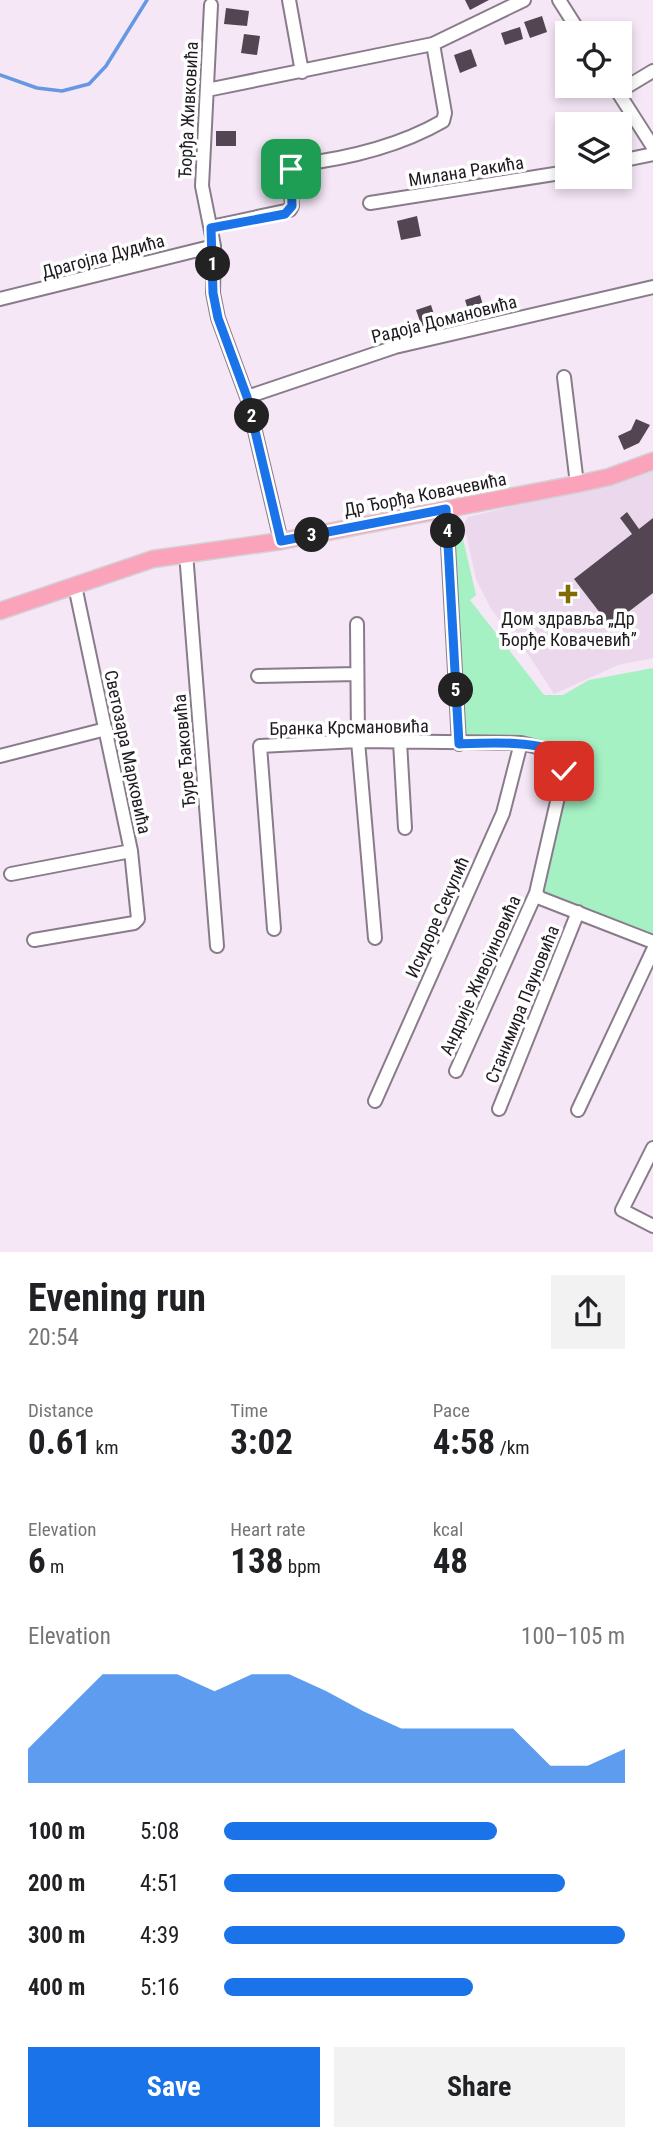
<!DOCTYPE html>
<html lang="en">
<head>
<meta charset="utf-8">
<style>
	:root { --surface:#fff; --page:#f2f2f2; --text:#202124; --muted:#757577; --accent:#1a73e8 }
	body { margin:0; font-family:"Roboto Condensed",sans-serif; background:var(--page); color:var(--text); height:100vh; display:flex; flex-direction:column; font-size:26px; white-space:nowrap }
	* { box-sizing:border-box; margin:0 }
	p { font-size:23px; color:var(--muted) }
	.icon { flex:none; width:38px; height:38px; fill:none; stroke:currentColor; stroke-width:2; stroke-linecap:round; stroke-linejoin:round }
	.map { position:relative; height:1252px; overflow:hidden }
	.sheet { display:flex; flex-direction:column; background:var(--surface); flex:1 }
	.sheet>* { flex:none }
	.fabs { position:absolute; left:555px; top:21px; display:grid; gap:14px }
	.fabs a { display:grid; place-items:center; width:77px; height:77px; border-radius:0px; background:var(--surface); box-shadow:0 4px 10px #0003; font-size:35px }
	.pin { position:absolute; display:grid; place-items:center; width:60px; height:60px; color:#fff; margin:-30px; border-radius:14px; box-shadow:0 4px 10px #0006 }
	.km { position:absolute; width:35px; height:35px; margin:-18px; border-radius:50%; background:#222; color:#fff; font-size:19px; line-height:35px; text-align:center }
	.round { display:grid; place-items:center; flex:none; width:74px; height:74px; border-radius:0px; background:var(--page) }
	.head { display:flex; align-items:center; justify-content:space-between; height:119px; padding:0 28px }
	h1 { font-size:38px; font-weight:700; line-height:52px }
	.metrics { display:grid; grid-template-columns:repeat(3,1fr); gap:10px; height:119px; padding:7px 28px }
	.metrics div { display:grid; align-content:center }
	.metrics b { font-size:35px; font-weight:700 }
	.metrics small { font-size:19px; font-weight:400 }
	.metrics p { font-size:19px }
	.chart { height:196px; padding:14px 28px }
	.chart p { display:flex; justify-content:space-between }
	.chart svg { width:100%; height:126px; margin-top:7px; fill:var(--accent); opacity:.7 }
	.primary-button { display:flex; gap:14px; margin-top:auto; padding:14px 28px }
	.primary-button a { flex:1; height:80px; border-radius:0px; background:var(--accent); color:#fff; font-size:28px; font-weight:700; line-height:80px; text-align:center }
	.primary-button a+a { background:var(--page); color:var(--text) }
	ul { padding:0 28px; list-style:none; font-size:23px }
	li { display:grid; grid-template-columns:112px 84px 1fr; align-items:center; height:52px }
	li i { height:18px; border-radius:9px; background:var(--accent) }
	.map>svg:first-child { display:block }
	.built { fill:#ebd8ec }
	.green { fill:#a5f1c3 }
	.lines { fill:none; stroke-linecap:round; stroke-linejoin:round }
	.stream { stroke:#6697e3; stroke-width:3.5 }
	.building { fill:#534652 }
	.minor-casing { stroke:#897c8a; stroke-width:16 }
	.major-casing { stroke:#d2d1d2; stroke-width:19 }
	.minor { stroke:#fff; stroke-width:12 }
	.major { stroke:#faa3bb; stroke-width:16 }
	.route-casing { stroke:#fff; stroke-width:14 }
	.route { stroke:#1a73e8; stroke-width:9 }
	.poi-dot { fill:#826b05; stroke:#fff; stroke-width:2.5 }
	.labels { text-anchor:middle; dominant-baseline:central; stroke-width:7; stroke-linejoin:round; paint-order:stroke }
	.street-label { font-size:18px; fill:#1f1a20; stroke:#fff }
	.poi-label { font-size:18px; fill:#1f1a20; stroke:#fff }
</style>
</head>
<body>
<div class="map">
<svg width="653" height="1252" viewBox="0 0 653 1252">
	<rect width="100%" height="100%" fill="#f5e7f6"/>
	<path class="built" d="M653,466V658L618,665L554,694L530,657L491,609L476,579L464,524L468,517L572,492Z"/>
	<path class="green" d="M457,513L476,595L470,600L544,695H563L589,680L653,668V937L546,895L542,890L569,758L562,749L464,741L451,514Z"/>
	<g class="lines">
		<path class="stream" d="M0,75L37,88L62,91L89,84L106,66L147,0"/>
	</g>
	<path class="building" d="M465,0H489L470,10Z
		M226,8L249,11L247,26L224,24Z
		M542,16L547,32L530,38L524,22Z
		M520,27L523,39L505,45L501,33Z
		M244,34L260,36L257,55L241,53Z
		M471,49L477,66L460,73L454,55Z
		M216,131H236V146H216Z
		M417,216L421,236L401,240L397,221Z
		M480,295L485,312L470,316L465,300Z
		M431,305L436,321L422,327L416,310Z
		M636,419L650,425L639,443L624,450L618,436L631,430Z
		M627,512L639,529L653,518V593L610,626L574,579L632,534L620,518Z"/>
	<g class="lines">
		<g class="minor-casing">
			<path id="minor" d="M289,0L302,72
				M559,0L580,33
				M211,5L202,186L214,246L213,293L218,318L247,397L281,541
				M614,86L653,147
				M207,90L433,44L524,0
				M618,92L653,71
				M620,161L653,154
				M370,203L567,172
				M211,227L290,210L292,206L289,173L294,165C346,159 398,147 443,121L445,113L433,44
				M0,299L214,246
				M564,377L577,484
				M247,397L395,347L653,287
				M446,509L459,744
				M186,553L217,946
				M357,624L358,741L375,938
				M258,676L357,674
				M400,742L405,828
				M0,756L106,729
				M11,874L131,851
				M274,929L260,746L358,741L521,743L557,752L564,761V771L536,893L540,898L653,942
				M34,940L134,923L138,919L131,851L75,586
				M456,1071L536,893
				M375,1101L503,813L521,743
				M499,1109L578,912
				M578,1110L653,950
				M653,1148L622,1210L653,1226"/>
		</g>
		<g class="major-casing">
			<path id="major" d="M0,611L153,559L281,541L577,484L609,477L653,461"/>
		</g>
		<use href="#minor" class="minor"/>
		<use href="#major" class="major"/>
	</g>
	<g class="lines">
		<g class="route-casing">
			<path id="route" d="M291,169L292,206L285,214L211,228L213,293L218,318L247,397L281,541L446,509L459,744C480,743 546,739 561,756C565,760 564,766 564,771"/>
		</g>
		<use href="#route" class="route"/>
	</g>
	<path class="poi-dot" d="M564.5 583.5h7v7h7v7h-7v7h-7v-7h-7v-7h7z"/>
	<g class="labels">
		<g class="street-label">
			<text transform="translate(188 110) rotate(-87)">Ђорђа Живковића</text>
			<text transform="translate(466 171) rotate(-9)">Милана Ракића</text>
			<text transform="translate(103 256) rotate(-15)">Драгојла Дудића</text>
			<text transform="translate(444 319) rotate(-14)">Радоја Домановића</text>
			<text transform="translate(425 494) rotate(-11)">Др Ђорђа Ковачевића</text>
			<text transform="translate(349 727) rotate(-1)">Бранка Крсмановића</text>
			<text transform="translate(184 751) rotate(-95)">Ђуре Ђаковића</text>
			<text transform="translate(128 752) rotate(78)">Светозара Марковића</text>
			<text transform="translate(437 917) rotate(-66)">Исидоре Секулић</text>
			<text transform="translate(480 975) rotate(-66)">Андрије Живојиновића</text>
			<text transform="translate(522 1004) rotate(-68)">Станимира Пауновића</text>
		</g>
		<g class="poi-label">
			<text x="568" y="618">Дом здравља „Др<tspan x="568" dy="21">Ђорђе Ковачевић”</tspan></text>
		</g>
	</g>
</svg>
<div class="fabs">
<a><svg class="icon" aria-label="locate" viewBox="0 0 24 24"><circle cx="12" cy="12" r="6"/><path d="M12 2v4M12 18v4M2 12h4M18 12h4"/></svg></a>
<a><svg class="icon" aria-label="layers" viewBox="0 0 24 24"><path d="M12 4l9 5-9 5-9-5zM3 14l9 5 9-5"/></svg></a>
</div>
<div class="pin" style="left:291px;top:169px;background:#1e9e55"><svg class="icon" aria-label="arrive" viewBox="0 0 24 24"><path d="M6 21V4h12l-3 4 3 4H6"/></svg></div>
<div class="pin" style="left:564px;top:771px;background:#d93025"><svg class="icon" aria-label="check" viewBox="0 0 24 24"><path d="M5 12l5 5 9-10"/></svg></div>
<b class="km" style="left:213px;top:264px">1</b>
<b class="km" style="left:252px;top:416px">2</b>
<b class="km" style="left:312px;top:535px">3</b>
<b class="km" style="left:448px;top:531px">4</b>
<b class="km" style="left:456px;top:690px">5</b>
</div>
<section class="sheet">
<div class="head"><div><h1>Evening run</h1><p>20:54</p></div><a class="round"><svg class="icon" aria-label="share" viewBox="0 0 24 24"><path d="M12 15V3M7 8l5-5 5 5M5 13v7h14v-7"/></svg></a></div>
<div class="metrics">
<div><p>Distance</p><b>0.61<small> km</small></b></div>
<div><p>Time</p><b>3:02</b></div>
<div><p>Pace</p><b>4:58<small> /km</small></b></div>
</div>
<div class="metrics">
<div><p>Elevation</p><b>6<small> m</small></b></div>
<div><p>Heart rate</p><b>138<small> bpm</small></b></div>
<div><p>kcal</p><b>48</b></div>
</div>
<div class="chart"><p><span>Elevation</span>100–105 m</p>
<svg viewBox="0 0 160 44" preserveAspectRatio="none"><path d="M0 44V32L10 19L20 6L30 6L40 6L50 12L60 6L70 6L80 12L90 19L100 25L110 25L120 25L130 25L140 38L150 38L160 32V44z"/></svg>
</div>
<ul>
<li><b>100 m</b>5:08<i style="width:68%"></i></li>
<li><b>200 m</b>4:51<i style="width:85%"></i></li>
<li><b>300 m</b>4:39<i style="width:100%"></i></li>
<li><b>400 m</b>5:16<i style="width:62%"></i></li>
</ul>
<div class="primary-button"><a>Save</a><a>Share</a></div>
</section>
</body>
</html>
